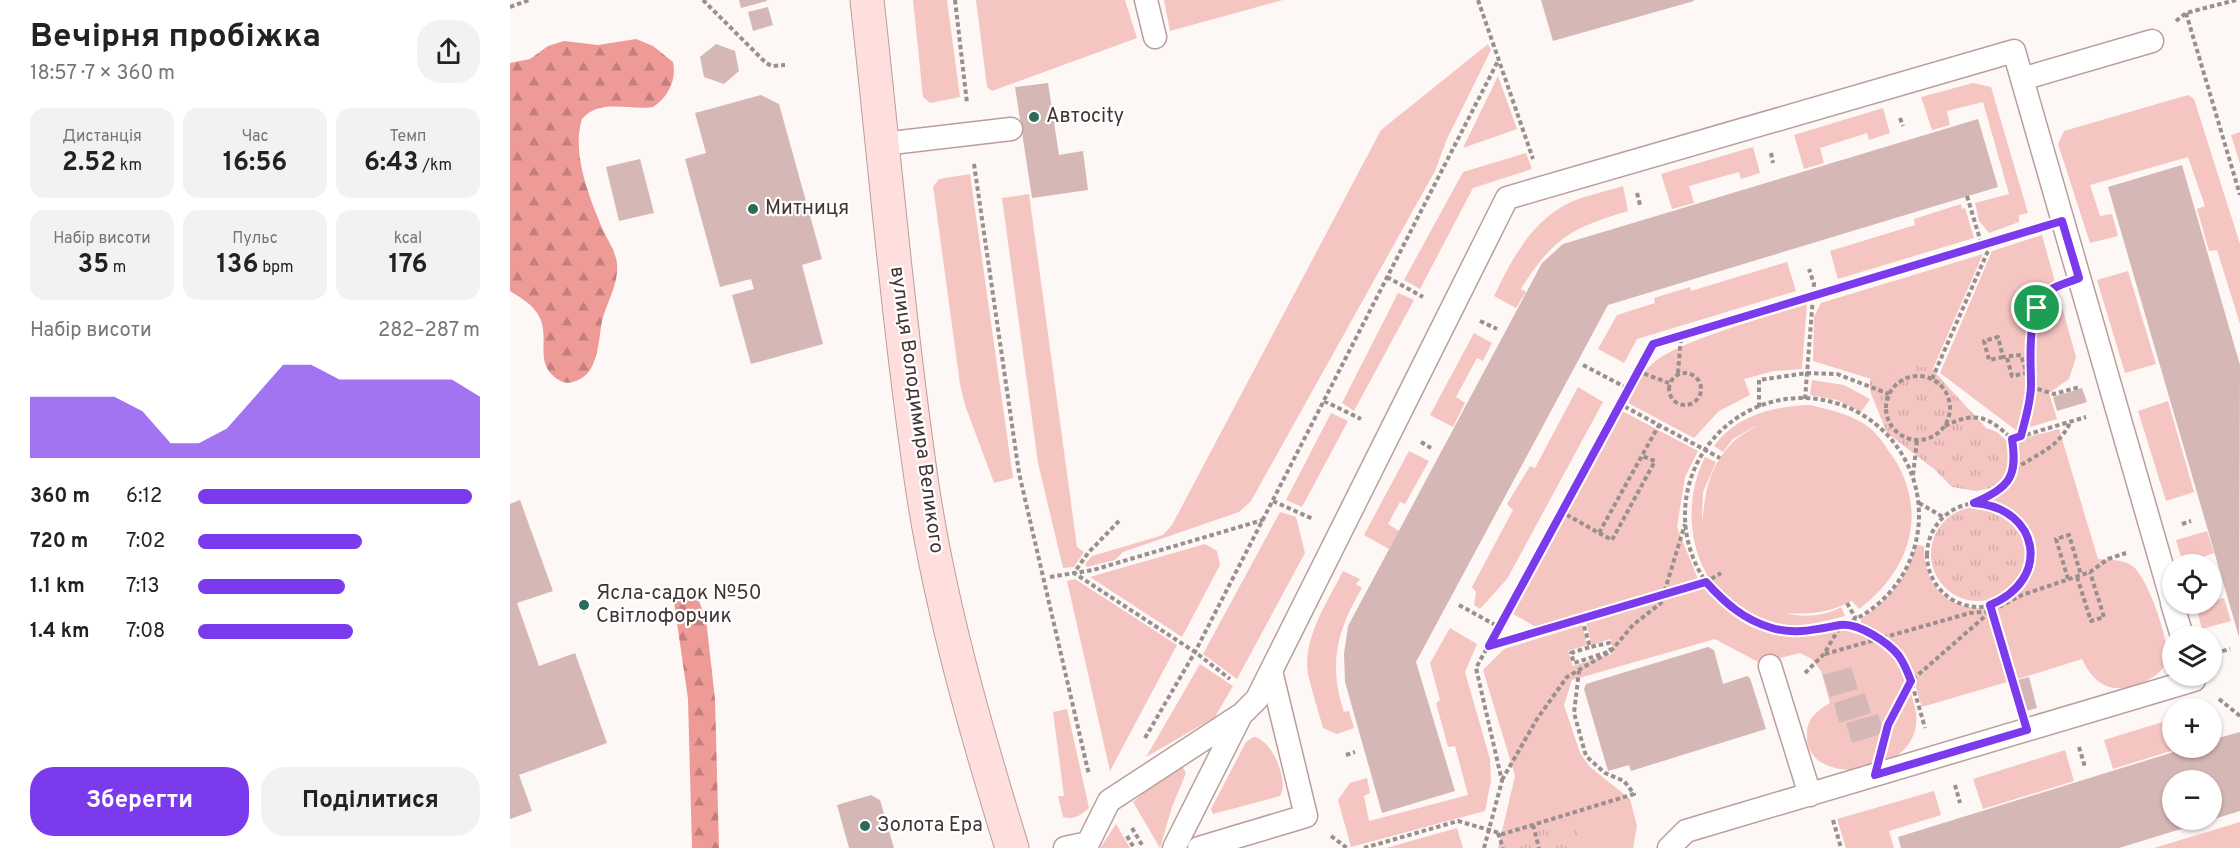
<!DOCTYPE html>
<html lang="uk">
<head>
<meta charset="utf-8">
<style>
	:root { --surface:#fff; --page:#f2f2f2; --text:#222; --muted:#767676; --accent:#7c3aed }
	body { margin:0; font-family:Overpass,sans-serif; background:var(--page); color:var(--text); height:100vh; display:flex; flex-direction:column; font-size:22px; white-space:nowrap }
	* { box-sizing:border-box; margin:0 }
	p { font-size:20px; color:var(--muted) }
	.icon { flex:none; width:33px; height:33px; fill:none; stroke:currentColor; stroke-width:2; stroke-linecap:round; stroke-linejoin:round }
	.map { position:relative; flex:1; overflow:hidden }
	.panel { display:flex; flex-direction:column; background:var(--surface); width:510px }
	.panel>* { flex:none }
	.buttons { position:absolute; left:1652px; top:554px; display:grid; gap:12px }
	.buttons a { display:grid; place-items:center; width:60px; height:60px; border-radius:50%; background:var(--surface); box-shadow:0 2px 4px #0004; font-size:30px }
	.pin { position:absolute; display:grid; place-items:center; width:51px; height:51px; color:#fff; margin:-26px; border:3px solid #fff; border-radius:50%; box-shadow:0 2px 6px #0007 }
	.round { display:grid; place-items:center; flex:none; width:63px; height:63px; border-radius:24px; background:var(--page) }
	.summary { display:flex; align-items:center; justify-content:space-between; height:102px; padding:0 30px }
	h1 { font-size:33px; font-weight:700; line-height:45px }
	.metrics { display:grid; grid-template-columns:repeat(3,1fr); gap:9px; height:102px; padding:6px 30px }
	.metrics div { display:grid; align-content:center; border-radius:15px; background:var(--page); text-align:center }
	.metrics b { font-size:26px; font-weight:700 }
	.metrics small { font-size:16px; font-weight:400 }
	.metrics p { font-size:16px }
	.chart { height:168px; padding:12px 30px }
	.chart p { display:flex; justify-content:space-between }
	.chart svg { width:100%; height:108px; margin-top:6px; fill:var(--accent); opacity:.7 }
	.primary-button { display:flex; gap:12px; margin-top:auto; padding:12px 30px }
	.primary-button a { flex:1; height:69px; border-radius:24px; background:var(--accent); color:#fff; font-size:24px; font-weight:700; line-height:69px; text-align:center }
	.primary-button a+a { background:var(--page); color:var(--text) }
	ul { padding:0 30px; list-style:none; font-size:20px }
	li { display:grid; grid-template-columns:96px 72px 1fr; align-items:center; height:45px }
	li i { height:15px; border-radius:8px; background:var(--accent) }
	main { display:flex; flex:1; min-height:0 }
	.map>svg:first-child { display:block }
	.green { fill:#f5c5c2 }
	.forest { fill:url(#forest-firs) }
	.park { fill:url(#park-tufts) }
	.building { fill:#d5b7b5; fill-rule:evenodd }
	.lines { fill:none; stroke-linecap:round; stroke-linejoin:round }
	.service-casing { stroke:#bb9e9c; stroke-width:25 }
	.secondary-casing { stroke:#bb9e9c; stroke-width:35 }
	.path { stroke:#988f8e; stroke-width:4; stroke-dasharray:4.5 3; stroke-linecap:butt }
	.service { stroke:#fff; stroke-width:22 }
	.secondary { stroke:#ffdfde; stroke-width:33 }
	.route-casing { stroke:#fff; stroke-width:12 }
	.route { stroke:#7c3aed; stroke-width:8 }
	.poi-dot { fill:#2a6b59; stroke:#fff; stroke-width:2 }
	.labels { text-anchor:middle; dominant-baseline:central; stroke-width:4.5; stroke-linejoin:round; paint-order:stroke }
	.poi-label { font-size:20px; fill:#413534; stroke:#fff; text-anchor:start }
	.street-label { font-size:20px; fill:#413534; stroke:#fff }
</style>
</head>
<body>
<main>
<section class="panel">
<div class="summary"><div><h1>Вечірня пробіжка</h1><p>18:57 · 7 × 360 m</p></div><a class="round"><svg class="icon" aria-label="share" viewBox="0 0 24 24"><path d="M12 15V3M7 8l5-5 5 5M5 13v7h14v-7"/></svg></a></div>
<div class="metrics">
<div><p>Дистанція</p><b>2.52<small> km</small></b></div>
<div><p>Час</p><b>16:56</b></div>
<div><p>Темп</p><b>6:43<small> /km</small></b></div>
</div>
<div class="metrics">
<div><p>Набір висоти</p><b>35<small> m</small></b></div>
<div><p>Пульс</p><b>136<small> bpm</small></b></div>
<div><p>kcal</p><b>176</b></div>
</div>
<div class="chart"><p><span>Набір висоти</span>282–287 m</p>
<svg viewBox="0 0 160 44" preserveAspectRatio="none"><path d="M0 44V19L10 19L20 19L30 19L40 25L50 38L60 38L70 32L80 19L90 6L100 6L110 12L120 12L130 12L140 12L150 12L160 19V44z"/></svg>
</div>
<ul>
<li><b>360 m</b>6:12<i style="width:97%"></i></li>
<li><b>720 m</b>7:02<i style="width:58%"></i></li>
<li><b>1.1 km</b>7:13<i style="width:52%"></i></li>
<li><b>1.4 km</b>7:08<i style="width:55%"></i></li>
</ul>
<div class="primary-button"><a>Зберегти</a><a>Поділитися</a></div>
</section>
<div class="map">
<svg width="1730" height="848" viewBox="0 0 1730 848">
	<defs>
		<pattern id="forest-firs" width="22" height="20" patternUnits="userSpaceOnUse" patternTransform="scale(1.5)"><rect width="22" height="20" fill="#ee9b98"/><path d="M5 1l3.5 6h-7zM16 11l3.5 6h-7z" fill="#c27f7d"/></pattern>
		<pattern id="park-tufts" width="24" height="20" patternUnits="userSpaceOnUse" patternTransform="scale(1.5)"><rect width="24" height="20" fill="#f5c5c2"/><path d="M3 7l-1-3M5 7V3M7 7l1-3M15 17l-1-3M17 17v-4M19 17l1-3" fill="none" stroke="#d3aaa7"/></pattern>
	</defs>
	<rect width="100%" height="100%" fill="#fdf7f6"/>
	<path class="green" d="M403,0H437L450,97L420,103L413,97Z
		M466,0H615L627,38L482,91L477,87Z
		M654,0H773L660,31Z
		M978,44L981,50L937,139L925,171L741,501L729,512L613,552L605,560L577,567L575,564L582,556L653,535L662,525L871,130Z
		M988,76L1007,129L953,148Z
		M1463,83L1481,87L1518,213L1509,215V222L1479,233L1469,221L1465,203L1499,194L1473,102L1437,111L1440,125L1422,130L1411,97Z
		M1678,95L1684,99L1730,244V324L1707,250L1699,251L1687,209L1695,206L1678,157L1580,185L1590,216L1602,214L1608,236L1580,243L1548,144L1554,131Z
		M1373,108L1380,133L1359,140L1357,133L1310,148L1314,163L1294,169L1284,135Z
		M1730,132V164L1721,135Z
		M1243,147L1250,173L1231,179L1229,172L1179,186L1184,203L1162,209L1151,174Z
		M1016,153L1022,169L963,188L910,289L894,280L953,172Z
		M460,174L503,478L484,483L455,405L450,384L424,193L423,187L429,179Z
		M1113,186L1118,211C1061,228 1043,238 1011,289L1016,292L1006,308L984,296C1001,261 1019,225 1055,205C1072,196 1094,192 1113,186Z
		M519,194L567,547L574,552L564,567L553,568L528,463L492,198Z
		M1451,204L1452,209L1455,208L1464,238L1328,279L1320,251L1405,225L1404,219Z
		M1532,235L1566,357L1559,379L1539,393L1547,419L1507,431L1430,373L1482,251Z
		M1473,254L1421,373L1374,383L1303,361L1304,317L1311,303Z
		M1277,262L1286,291L1127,339L1114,363L1088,349L1107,315L1145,303L1144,298L1180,287L1181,291Z
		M1618,271L1646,364L1615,373L1587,280Z
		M888,293L904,300L844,411L832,403Z
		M1297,304L1292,369L1264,371L1234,379L1240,395L1209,411L1184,438L1118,403C1125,389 1130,374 1142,364C1166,341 1262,316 1297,304Z
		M964,333L982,343L973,361L967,358L946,397L955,403L943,427L920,415Z
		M1302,380L1334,385L1360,399L1351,412L1327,400L1300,395Z
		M1068,387L1093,402L997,579L970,609L964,605L966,592L962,587L1003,510L997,504L1020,466L1025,468Z
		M1658,401L1684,492L1656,501L1628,411Z
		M1301,405C1320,410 1344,415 1360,428C1369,436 1376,447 1383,457C1419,512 1400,571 1349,609L1342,601C1320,612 1301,615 1276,613C1291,618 1317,616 1331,607L1335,616C1315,621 1297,627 1276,625C1193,618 1161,525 1195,457L1206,462L1193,492L1192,523C1196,490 1198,467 1224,441C1230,435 1240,431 1247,425L1223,439L1213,452L1204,446C1227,415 1264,406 1301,405Z
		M1112,411L1188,451L1175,477L1167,527L1188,579L1028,628L1003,614Z
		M821,413L838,421L792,507L776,500Z
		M1549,429L1588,559C1600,560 1614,559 1624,567C1638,580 1662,645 1656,662C1653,671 1644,677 1636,681C1606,695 1586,689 1572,659L1508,679L1487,607C1495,601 1507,595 1514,587C1540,556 1512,505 1475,501C1504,489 1512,470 1506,440Z
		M899,451L919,461L895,504L890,502L878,524L889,531L879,549L854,535Z
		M770,512L786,517L795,553L727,679L693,654Z
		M1697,531L1704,553L1695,556L1697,564H1673L1666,540Z
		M695,544L707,551L710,565L672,637L580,577Z
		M1406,545L1414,546C1414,587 1436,608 1476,609L1497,682L1412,707C1398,661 1399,645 1351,624V619C1379,599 1397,579 1406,545Z
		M833,571L850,579L846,584L852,588C827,630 818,664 834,712L839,711L844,728L827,734L813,728C808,710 802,692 798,674C792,639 818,601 833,571Z
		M1701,578L1707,600L1714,598L1721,621L1692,629L1685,603H1701Z
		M565,579L667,645L600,771L557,581Z
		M1194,588C1211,605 1229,624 1253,631C1277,638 1301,635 1325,630C1331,629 1340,632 1347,634C1384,643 1397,675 1405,708C1421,777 1293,792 1297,734C1297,718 1308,710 1320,703L1311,671L1302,659L1290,653L1250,663L1205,639L1062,680L1054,705L1070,753L1080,767L1120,799L1127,826L1123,848H988L1005,776L973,670L994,649L1072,625L1077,645L1058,651L1063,666L1104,653L1100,639L1082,645L1076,623Z
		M940,628L967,644L955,672L980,759L981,781L975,811L841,847L828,800L840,783L857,778L860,793L854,796L859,821L958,795L945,746L938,747L926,703L930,700L920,663Z
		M690,664L723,686L705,717L636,757Z
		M557,709L579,808C571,815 565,820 553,817L548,796H554L543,712Z
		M1662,719V747H1673L1603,769L1594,740Z
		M743,737C761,737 780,782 770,796L703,814L701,809L736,742Z
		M1555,750L1564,781L1473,809L1463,779Z
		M671,764L676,773L662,807L650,848L623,802L647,781Z
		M1424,791L1431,815L1379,831L1384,848H1336L1327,819Z
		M1730,822V848H1644Z
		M606,824L620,848H590Z
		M947,828L953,848H876Z"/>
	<path class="forest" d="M126,39L143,46L163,62C167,79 158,98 143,107C120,111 90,98 72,119C61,153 80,199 93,230C98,241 106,252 107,264C109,283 97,302 92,321C89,336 89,356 80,370C74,379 59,387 49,380C23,364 40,341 30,318C24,305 11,298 0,291V63L20,59L38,46L54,41L88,45Z
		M175,589L187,596L196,619L205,699L209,848H182L178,699L164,602L165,595Z"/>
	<path class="park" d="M1394,365L1421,368L1476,428L1487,432L1499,443L1500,465L1488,487L1466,491L1442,487L1424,469L1377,433L1360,391V377Z
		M1421 554a47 47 0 1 1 94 0a47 47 0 1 1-94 0Z
		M1062,817L1071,848H996L993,838Z"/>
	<path class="building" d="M229,0H257V1L231,8Z
		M1031,0H1184V1L1043,41Z
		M258,7L263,25L243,31L238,12Z
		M206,44L225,51L229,71L214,84L194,77L190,57Z
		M538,83L549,155L573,151L578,190L522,198L505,87Z
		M251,95L269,104L312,259L292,265L313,344L241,364L222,295L244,289L241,279L210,287L175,159L196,153L185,113Z
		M1468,119L1488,187L1098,305L906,662L945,791L872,813L835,682L834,654L838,626L1032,263L1053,244Z
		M130,159L144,213L109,221L96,167Z
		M1672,165L1730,365L1729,637L1598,187Z
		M1572,388L1577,402L1547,411L1543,397Z
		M10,500L43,591L7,603L29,666L65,653L97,743L9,775L22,811L0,819V504Z
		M1198,647L1204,650L1213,684L1237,676L1240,678L1256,729L1121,771L1119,765L1098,771L1074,689L1076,684Z
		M1341,667L1348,689L1320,697L1313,675Z
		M1519,677L1527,708L1513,712L1504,681Z
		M1355,693L1361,713L1329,723L1324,703Z
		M1368,714L1374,733L1342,743L1336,723Z
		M1730,732V811L1609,848H1391L1388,837L1680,747H1701V740ZM1662,780H1701V819H1662Z
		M361,795L370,800L384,848H339L327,805Z"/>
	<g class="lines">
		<g class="service-casing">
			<path id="service" d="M636,0L645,37
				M1512,79L1642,41
				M373,144L501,129
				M1662,603L1672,636
				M1260,666L1300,795
				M555,848L578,843L599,801L729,716
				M664,848L731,715L747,699L997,198L1504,51L1662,601
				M689,848L796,816L761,671
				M1159,848L1176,831L1684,680L1683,675"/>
		</g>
		<g class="secondary-casing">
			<path id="secondary" d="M357,0C375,163 389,330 413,492C432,613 466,731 502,848"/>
		</g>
		<path class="path" d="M193,0L256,63L262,66L275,65
			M445,0L457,103
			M968,0L1023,159
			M0,7L19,0
			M1676,13L1730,195
			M1666,21L1676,13L1726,0
			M1390,118L1393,126
			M1261,153L1263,163
			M464,164L509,473L579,775
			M1127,193L1130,205
			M1457,196L1472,246
			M877,277L913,297
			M970,321L987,329
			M1493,357L1479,360L1474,341L1488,337L1493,357L1511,355L1521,387L1544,394L1569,387
			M1497,358L1502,376L1516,373
			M1073,365L1117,388
			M1127,371L1159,383
			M1159 389a16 16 0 1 1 32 0a16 16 0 1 1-32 0Z
			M1168,373L1171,336
			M1376 408a32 32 0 1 1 64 0a32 32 0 1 1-64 0Z
			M1422,379L1481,244
			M1175 515a117 117 0 1 1 234 0a117 117 0 1 1-234 0Z
			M1295,399L1304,284L1299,269
			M814,401L851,419
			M1108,403L1210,458
			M1249,407V380L1297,373L1327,374L1379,394
			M1435,426C1465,411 1478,416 1502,439C1507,476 1500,487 1465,502
			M1511,436C1515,421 1519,405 1521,389C1523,365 1514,304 1541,290
			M1502,439L1576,417
			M911,442L921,448
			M1505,469C1528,453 1547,449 1560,423
			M1403,475L1407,440
			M763,501L803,519
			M1409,503L1433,517
			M1417 555a52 52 0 1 1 104 0a52 52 0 1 1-104 0Z
			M1050,511L1089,533L1149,425
			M609,521L578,553L564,573L685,652L720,679
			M1672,524L1681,521
			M1089,533L1102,540L1145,461L1132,456
			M540,577L583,570L753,520
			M1567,577L1581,621L1594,617L1580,572
			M1558,579L1546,539L1559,535L1571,575
			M1337,603L1346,619
			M949,605L989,627
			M1481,610L1508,701
			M1072,619L1080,647L1061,653L1064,663L1101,651L1099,643L1080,647
			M979,646L1196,582L1211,573
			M1705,653L1720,649
			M1315,654L1460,613L1481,611
			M1295,673L1314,654L1331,625C1392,638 1400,675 1415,728
			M1709,699L1730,716
			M1701,717L1704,729
			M635,738L685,652L989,59
			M1375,740L1388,702L1401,681L1481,611L1512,595L1580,572L1598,559L1616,553
			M1569,747L1575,767
			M836,755L845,752
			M992,780L1027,719L1057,677L1101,651L1123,625L1151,603L1175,524
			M1445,785L1450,803
			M1323,820L1331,848
			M1023,825L1029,848
			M622,828L632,845
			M988,833L993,848
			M617,836L624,848
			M821,836L837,848
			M854,848L948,821L993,834L1124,794L1114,781L1095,773L1076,756L1064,713L1069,671
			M974,848L992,781L966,668L1143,344L1522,230"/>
		<use href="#service" class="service"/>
		<use href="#secondary" class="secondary"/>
	</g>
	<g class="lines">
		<g class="route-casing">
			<path id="route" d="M1552,221L1569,278C1560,282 1542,286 1536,294C1516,319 1521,356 1521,385C1521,402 1515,420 1511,436L1502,439C1508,478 1499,487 1464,503C1530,508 1542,580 1480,605L1517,730L1365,775L1378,725L1401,681C1398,673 1394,663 1389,656C1379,643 1348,622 1330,625C1307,629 1286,635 1262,628C1234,620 1215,603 1196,582L979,646L1143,344Z"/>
		</g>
		<use href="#route" class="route"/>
	</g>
	<g class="poi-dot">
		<circle cx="524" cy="117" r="6"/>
		<circle cx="243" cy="209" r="6"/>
		<circle cx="74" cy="605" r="6"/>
		<circle cx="355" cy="826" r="6"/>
	</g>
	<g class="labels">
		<g class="poi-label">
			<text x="536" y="117">Автоcity</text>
			<text x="255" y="209">Митниця</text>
			<text x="86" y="594">Ясла-садок №50<tspan x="86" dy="23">Світлофорчик</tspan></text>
			<text x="367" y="826">Золота Ера</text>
		</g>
		<g class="street-label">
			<text transform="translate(406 410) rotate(82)">вулиця Володимира Великого</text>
		</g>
	</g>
</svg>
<div class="buttons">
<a><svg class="icon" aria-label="locate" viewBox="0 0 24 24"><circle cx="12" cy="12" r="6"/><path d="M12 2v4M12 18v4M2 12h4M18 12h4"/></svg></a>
<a><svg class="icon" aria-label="layers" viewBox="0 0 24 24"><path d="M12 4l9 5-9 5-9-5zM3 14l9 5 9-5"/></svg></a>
<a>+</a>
<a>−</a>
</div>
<div class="pin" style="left:1527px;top:308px;background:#1e9e55"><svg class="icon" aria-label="arrive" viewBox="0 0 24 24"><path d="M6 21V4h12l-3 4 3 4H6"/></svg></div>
</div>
</main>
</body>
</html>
